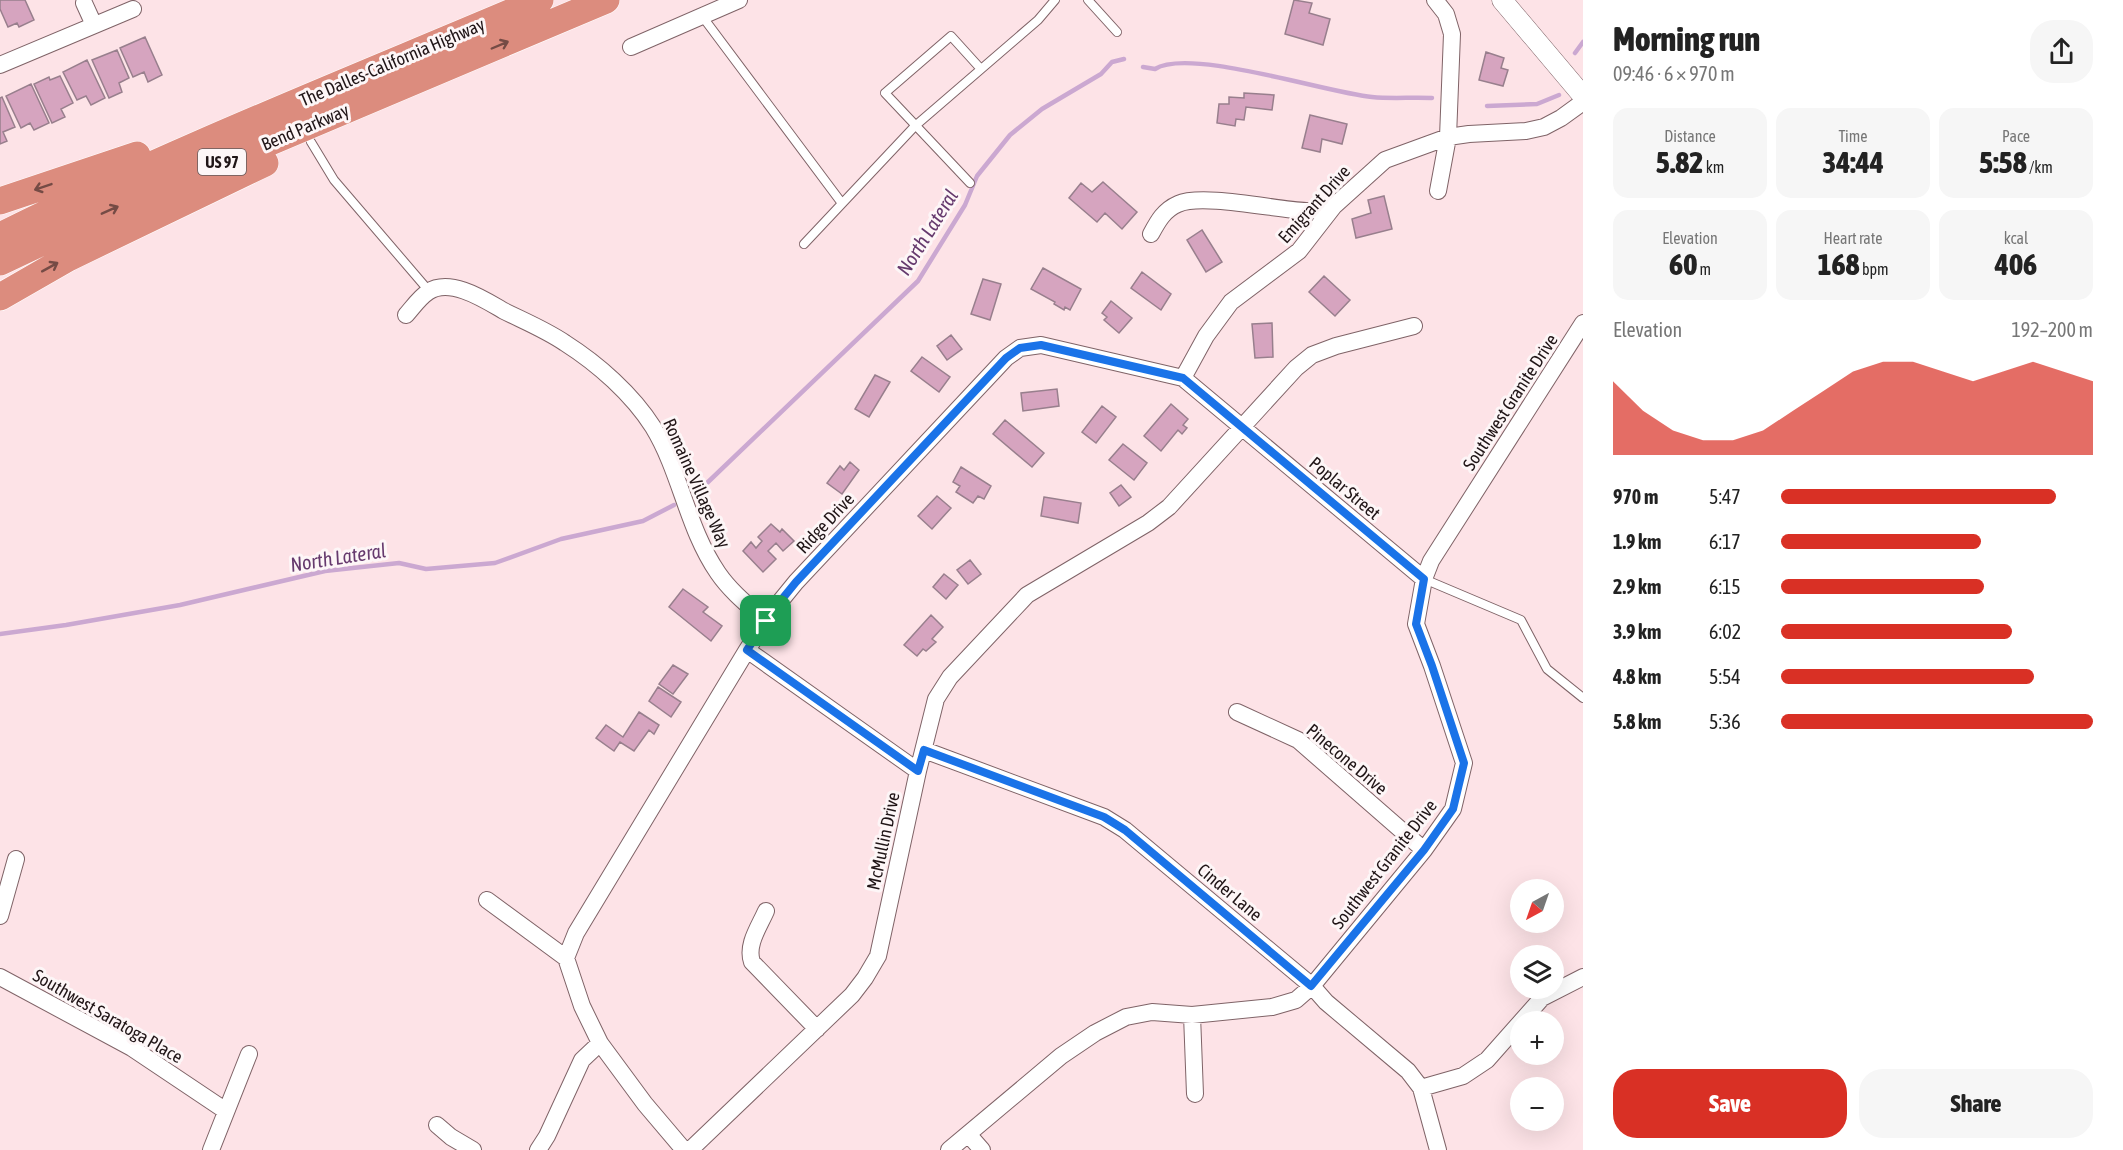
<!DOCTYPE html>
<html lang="en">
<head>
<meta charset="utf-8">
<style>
	:root { --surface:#fff; --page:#f6f6f6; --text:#222; --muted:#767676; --accent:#d93025 }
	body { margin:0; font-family:"Asap Condensed",sans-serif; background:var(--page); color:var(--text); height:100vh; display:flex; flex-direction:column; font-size:22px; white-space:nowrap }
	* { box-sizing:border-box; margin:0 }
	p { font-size:20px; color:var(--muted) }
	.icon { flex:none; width:33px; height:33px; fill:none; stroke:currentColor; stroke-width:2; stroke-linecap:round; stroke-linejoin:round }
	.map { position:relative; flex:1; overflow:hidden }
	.sheet { display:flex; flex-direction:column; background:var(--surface); width:540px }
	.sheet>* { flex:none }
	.needle { width:39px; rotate:220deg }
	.controls { position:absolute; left:1510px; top:879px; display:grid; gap:12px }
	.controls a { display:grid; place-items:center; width:54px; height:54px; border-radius:50%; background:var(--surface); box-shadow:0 6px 24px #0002; font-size:30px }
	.pin { position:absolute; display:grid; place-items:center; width:51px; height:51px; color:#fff; margin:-26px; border-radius:12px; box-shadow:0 3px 9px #0006 }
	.round { display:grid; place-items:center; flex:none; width:63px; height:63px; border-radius:24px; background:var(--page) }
	.summary { display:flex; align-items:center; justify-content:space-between; height:102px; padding:0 30px }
	h1 { font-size:33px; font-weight:800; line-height:45px }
	.stats { display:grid; grid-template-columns:repeat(3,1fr); gap:9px; height:102px; padding:6px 30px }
	.stats div { display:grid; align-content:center; border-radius:15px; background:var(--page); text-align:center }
	.stats b { font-size:30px; font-weight:800 }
	.stats small { font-size:16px; font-weight:400 }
	.stats p { font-size:16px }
	.chart { height:168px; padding:12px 30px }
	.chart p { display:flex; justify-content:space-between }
	.chart svg { width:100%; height:108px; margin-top:6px; fill:var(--accent); opacity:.7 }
	.action { display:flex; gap:12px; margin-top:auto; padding:12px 30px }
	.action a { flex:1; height:69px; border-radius:24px; background:var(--accent); color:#fff; font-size:24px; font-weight:800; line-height:69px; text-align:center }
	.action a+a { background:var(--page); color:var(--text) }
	ul { padding:0 30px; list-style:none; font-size:20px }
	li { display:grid; grid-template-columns:96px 72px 1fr; align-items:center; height:45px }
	li i { height:15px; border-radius:8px; background:var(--accent) }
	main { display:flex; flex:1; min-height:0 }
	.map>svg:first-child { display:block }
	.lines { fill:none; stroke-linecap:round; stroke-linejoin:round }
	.stream { stroke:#cba8d1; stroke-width:4.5 }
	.building { fill:#d6a4bf; stroke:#987f8d; stroke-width:1.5 }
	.service-casing { stroke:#7f6367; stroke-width:10 }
	.minor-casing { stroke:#7f6367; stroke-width:18 }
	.tertiary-casing { stroke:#7f6367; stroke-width:21 }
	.trunk-casing { stroke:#fff; stroke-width:28 }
	.service { stroke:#fff; stroke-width:8 }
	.minor { stroke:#fff; stroke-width:16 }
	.tertiary { stroke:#fff; stroke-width:20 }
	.trunk { stroke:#dc8c7e; stroke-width:27 }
	.oneway { stroke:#754b45 }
	.route-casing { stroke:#fff; stroke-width:12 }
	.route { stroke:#1a73e8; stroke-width:8 }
	.labels { text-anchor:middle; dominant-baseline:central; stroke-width:6; stroke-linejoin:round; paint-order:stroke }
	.shield { fill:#fdf6f7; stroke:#62585a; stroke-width:1.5 }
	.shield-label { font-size:16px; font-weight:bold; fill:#201517 }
	.street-label { font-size:18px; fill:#201517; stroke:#fdf6f7 }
	.water-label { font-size:20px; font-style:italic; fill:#663a6e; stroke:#fdf6f7 }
</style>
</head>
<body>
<main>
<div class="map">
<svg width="1583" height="1150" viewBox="0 0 1583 1150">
	<rect width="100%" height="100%" fill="#fde3e7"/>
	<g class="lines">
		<path class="stream" d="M1575,53L1583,42
			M1143,67L1155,69C1189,47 1327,93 1372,97C1392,99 1412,97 1432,98
			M1487,106L1537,104L1559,95
			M707,483L918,281L965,205L977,176L1010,135L1042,109L1101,74L1112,62L1124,59
			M0,634L66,625L180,605L325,571L399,563L426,569L495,563L561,539L643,521L674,505"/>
	</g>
	<path class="building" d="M0,0H25L34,20L19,27L17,23L8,27L0,9Z
		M1294,0L1312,3L1309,13L1330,19L1323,45L1285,34Z
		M145,37L162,75L148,82L144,72L133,77L120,48Z
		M117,50L129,78L119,83L122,92L109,98L92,60Z
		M1486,52L1504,58L1501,68L1508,70L1503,86L1479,80Z
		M87,60L105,98L91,105L86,96L77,100L63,72Z
		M60,76L73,103L61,109L65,117L52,123L34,84L49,77L50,80Z
		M31,84L49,123L34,130L30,123L21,128L6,96Z
		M1244,93L1274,95L1272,110L1246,107L1244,120L1236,119L1235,126L1217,123L1219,104H1229V97L1244,98Z
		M2,97L15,127L3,132L7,141L0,144V98Z
		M1310,115L1347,124L1342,144L1322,139L1320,152L1302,148Z
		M1103,182L1137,212L1122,229L1105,213L1097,222L1069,198L1081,183L1092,192Z
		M1384,196L1392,229L1356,238L1352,219L1371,213L1368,200Z
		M1202,230L1222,262L1206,272L1187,240Z
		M1043,268L1081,289L1070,310L1065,307L1064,310L1054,304L1055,302L1031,289Z
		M1142,272L1171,294L1161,310L1131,288Z
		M1324,276L1350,300L1335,316L1309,292Z
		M983,279L1001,284L990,320L971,314Z
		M1111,301L1132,318L1119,333L1104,320L1107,317L1102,313Z
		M1272,323L1273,357L1255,358L1252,324Z
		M951,335L962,349L947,360L937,346Z
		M922,357L950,377L939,392L911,371Z
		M875,375L890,382L869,417L855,409Z
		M1057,389L1059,406L1023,411L1021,393Z
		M1171,404L1188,419L1183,425L1187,428L1182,434L1178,430L1161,451L1144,436Z
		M1102,406L1116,417L1096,443L1082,432Z
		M1005,420L1044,453L1032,467L993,434Z
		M1123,444L1147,463L1134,480L1109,460Z
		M850,462L859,470L842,494L827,483L840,466L844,470Z
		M961,467L991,486L984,499L978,496L973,503L956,492L960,486L953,482Z
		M1121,485L1131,497L1119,506L1110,493Z
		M937,496L951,508L932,529L918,516Z
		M1044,497L1081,503L1078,523L1041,516Z
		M771,524L780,532L782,529L794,541L783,551L776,543L768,551L776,559L763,572L743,551L751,542L756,548L762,541L758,537Z
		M970,560L981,574L968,584L957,570Z
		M944,574L958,585L946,599L933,587Z
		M683,589L708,607L703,612L722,626L711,641L669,607Z
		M931,615L943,627L932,639L936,642L926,651L923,649L917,656L904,645Z
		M673,665L688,674L673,694L659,684Z
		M658,687L681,702L671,717L649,701Z
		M639,712L659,725L654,734L649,730L634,751L620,742L614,751L596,738L606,725L623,737Z"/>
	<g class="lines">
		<g class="service-casing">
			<path id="service" d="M1088,0L1117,32
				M702,16L841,202
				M311,142L334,180L429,291
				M970,183L885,93L951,36L980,68
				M804,244L915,126L1038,20L1055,0
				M1424,579L1521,620L1547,669L1583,698"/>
		</g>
		<g class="minor-casing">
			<path id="minor" d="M1435,0L1446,14L1452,34L1448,137L1438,191
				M84,3L94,25
				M631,47L739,0
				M0,65L133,9
				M1151,234C1158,221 1164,210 1178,204C1202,193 1277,210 1306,211C1315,211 1325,208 1334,206
				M406,315C413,307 420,297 428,292C450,277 485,300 504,311C524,321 546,330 565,343C598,364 632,394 653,427C681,473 687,528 718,573C731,592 749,606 766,621
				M1183,378L1206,336L1231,302L1299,251L1334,206L1385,160L1448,137L1469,134L1526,131L1544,127L1561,118L1583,102
				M747,650L918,771
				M1237,712L1298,740L1424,850
				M924,750L1104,817L1125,830L1312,986L1326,1002L1408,1071L1421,1088L1438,1150
				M487,900L566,958L582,1006L600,1043L645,1104L684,1150
				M766,911C759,927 746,945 752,962L817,1029
				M0,916L16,859
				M566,958L576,933L747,650L774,609L796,582L1006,358L1020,348L1041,345L1183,378L1424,579
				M0,977L132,1048L226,1111
				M1192,1015L1195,1094
				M1421,1088L1463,1076L1487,1060L1542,998L1583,977
				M437,1125L451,1137L473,1150
				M968,1134L982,1150
				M211,1150L249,1054
				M538,1150L547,1136L582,1060L600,1043
				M690,1150L852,995L865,978L878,956L918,771L936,699L950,677L1027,595L1148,523L1169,507L1296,368L1312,355L1336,346L1414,326
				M949,1150L1061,1056L1095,1033L1126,1017L1152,1012L1192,1015L1272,1007L1296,1000L1312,986L1424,850L1453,809L1464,763L1432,666L1416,624L1424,579L1431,561L1583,323"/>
		</g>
		<g class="tertiary-casing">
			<path id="tertiary" d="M1502,0L1583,96"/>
		</g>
		<g class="trunk-casing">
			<path id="trunk" d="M0,201L137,155
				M0,236C176,149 359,77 540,0
				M0,262L112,209L606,0
				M0,297L68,258L265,163"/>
		</g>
		<use href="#service" class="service"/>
		<use href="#minor" class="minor"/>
		<use href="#tertiary" class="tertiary"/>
		<use href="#trunk" class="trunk"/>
	</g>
	<defs><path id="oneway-shaft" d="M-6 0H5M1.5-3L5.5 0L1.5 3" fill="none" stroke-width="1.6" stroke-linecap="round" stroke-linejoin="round" transform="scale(1.5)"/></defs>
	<g class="oneway">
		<use href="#oneway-shaft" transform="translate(500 45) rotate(-23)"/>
		<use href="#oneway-shaft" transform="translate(43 187) rotate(161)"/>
		<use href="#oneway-shaft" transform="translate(110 210) rotate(-24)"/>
		<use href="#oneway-shaft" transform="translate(50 267) rotate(-29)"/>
	</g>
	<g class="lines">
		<g class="route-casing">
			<path id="route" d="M1041,345L1183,378L1424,579L1416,624L1432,666L1464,763L1453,809L1424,850L1311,986L1125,830L1104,817L924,750L918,771L747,650L774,609L796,582L1006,358L1020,348Z"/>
		</g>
		<use href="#route" class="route"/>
	</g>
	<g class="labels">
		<rect class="shield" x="198" y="149" width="48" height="26" rx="4.5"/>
		<g class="shield-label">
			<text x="222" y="162">US 97</text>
		</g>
		<g class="street-label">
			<text transform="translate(392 62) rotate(-23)">The Dalles-California Highway</text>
			<text transform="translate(305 127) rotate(-23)">Bend Parkway</text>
			<text transform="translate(1314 204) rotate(-48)">Emigrant Drive</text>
			<text transform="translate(1510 402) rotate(-57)">Southwest Granite Drive</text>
			<text transform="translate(697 483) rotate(66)">Romaine Village Way</text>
			<text transform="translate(1345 488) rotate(40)">Poplar Street</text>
			<text transform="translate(825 523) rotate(-47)">Ridge Drive</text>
			<text transform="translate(1347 759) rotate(40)">Pinecone Drive</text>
			<text transform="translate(883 841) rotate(-78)">McMullin Drive</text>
			<text transform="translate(1384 864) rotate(-52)">Southwest Granite Drive</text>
			<text transform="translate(1230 892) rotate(40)">Cinder Lane</text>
			<text transform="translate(108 1016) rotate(30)">Southwest Saratoga Place</text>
		</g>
		<g class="water-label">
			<text transform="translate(927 232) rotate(-58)">North Lateral</text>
			<text transform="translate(338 557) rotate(-9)">North Lateral</text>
		</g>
	</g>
</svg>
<div class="controls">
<a><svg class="needle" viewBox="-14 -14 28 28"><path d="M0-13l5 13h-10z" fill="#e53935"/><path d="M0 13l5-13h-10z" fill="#767676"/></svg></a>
<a><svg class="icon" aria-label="layers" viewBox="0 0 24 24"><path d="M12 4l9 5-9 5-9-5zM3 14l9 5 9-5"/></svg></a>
<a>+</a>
<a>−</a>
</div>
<div class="pin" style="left:766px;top:621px;background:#1e9e55"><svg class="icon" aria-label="arrive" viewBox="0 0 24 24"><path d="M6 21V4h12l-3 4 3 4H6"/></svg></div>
</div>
<section class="sheet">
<div class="summary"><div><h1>Morning run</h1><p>09:46 · 6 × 970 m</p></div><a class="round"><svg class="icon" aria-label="share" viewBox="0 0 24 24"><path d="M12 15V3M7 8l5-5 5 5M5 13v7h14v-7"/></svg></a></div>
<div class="stats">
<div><p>Distance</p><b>5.82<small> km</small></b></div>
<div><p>Time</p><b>34:44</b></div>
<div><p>Pace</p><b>5:58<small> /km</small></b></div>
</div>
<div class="stats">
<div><p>Elevation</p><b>60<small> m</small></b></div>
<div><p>Heart rate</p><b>168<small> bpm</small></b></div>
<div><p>kcal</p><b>406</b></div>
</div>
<div class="chart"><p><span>Elevation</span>192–200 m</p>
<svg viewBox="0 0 160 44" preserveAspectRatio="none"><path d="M0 44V14L10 26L20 34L30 38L40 38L50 34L60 26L70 18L80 10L90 6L100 6L110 10L120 14L130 10L140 6L150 10L160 14V44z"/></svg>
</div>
<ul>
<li><b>970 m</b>5:47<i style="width:88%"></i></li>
<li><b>1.9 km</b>6:17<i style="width:64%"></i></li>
<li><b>2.9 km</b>6:15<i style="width:65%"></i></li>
<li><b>3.9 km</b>6:02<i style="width:74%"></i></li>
<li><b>4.8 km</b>5:54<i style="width:81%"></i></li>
<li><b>5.8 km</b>5:36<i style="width:100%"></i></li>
</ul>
<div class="action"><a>Save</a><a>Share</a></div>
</section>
</main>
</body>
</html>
